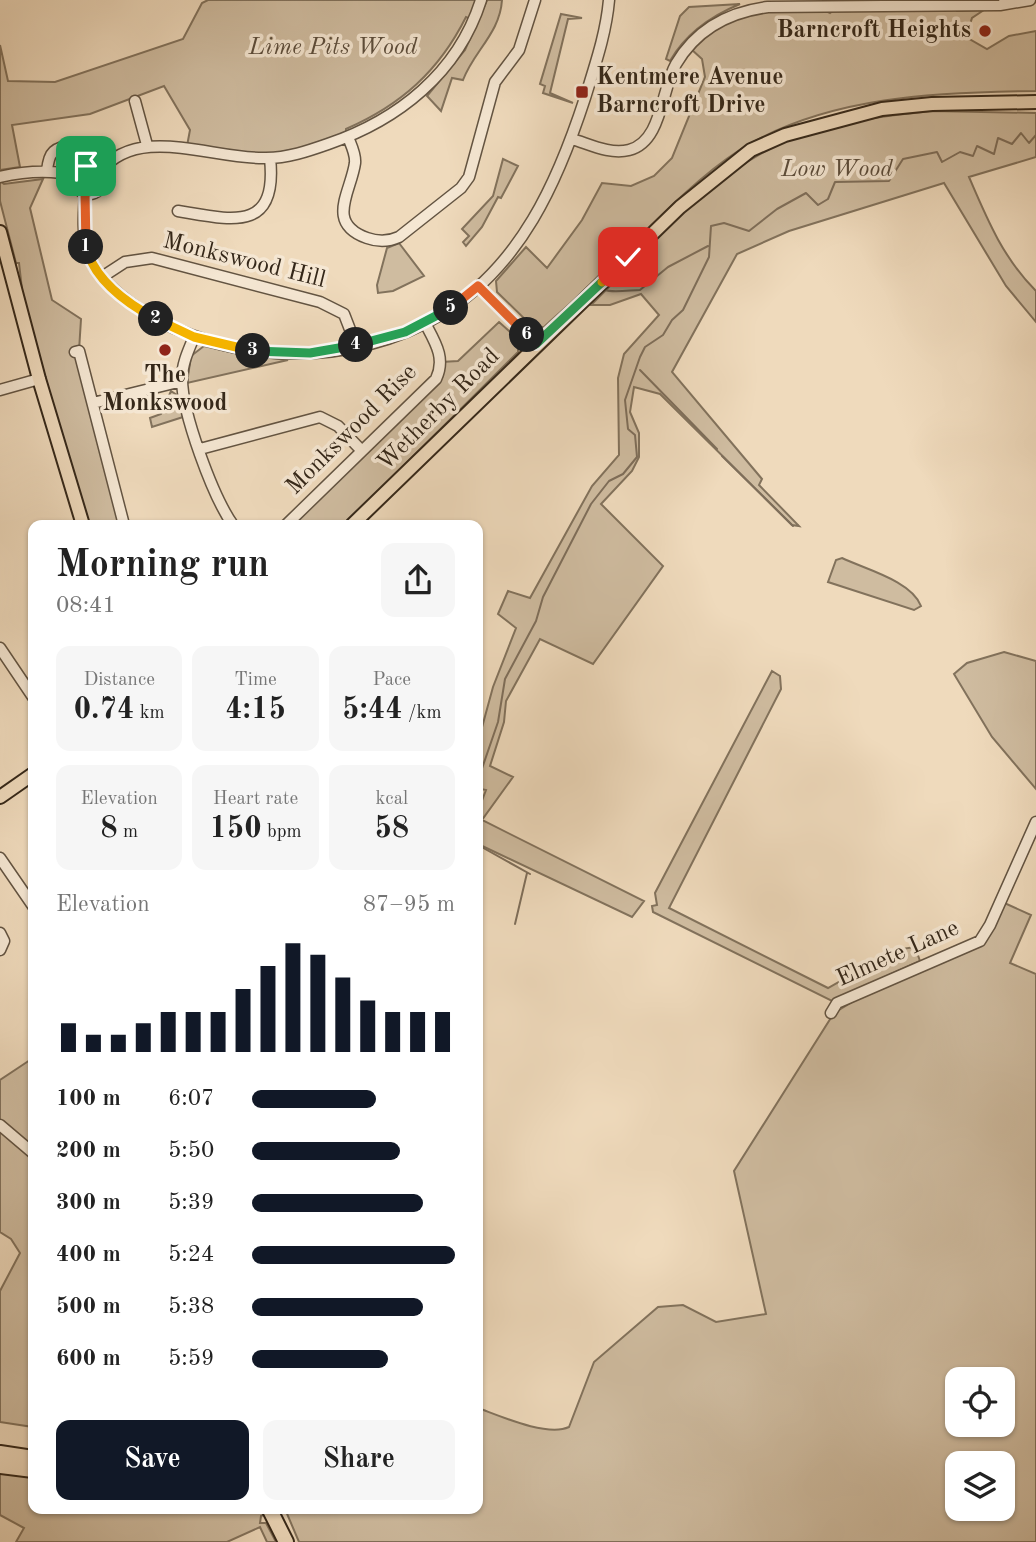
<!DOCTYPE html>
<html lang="en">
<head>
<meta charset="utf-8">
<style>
	:root { --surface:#fff; --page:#f6f6f6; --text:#222; --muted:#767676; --accent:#111827 }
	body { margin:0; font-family:"Old Standard TT",serif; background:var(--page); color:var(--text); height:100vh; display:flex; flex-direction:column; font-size:26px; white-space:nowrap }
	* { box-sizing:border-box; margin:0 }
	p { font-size:23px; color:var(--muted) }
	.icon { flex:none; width:38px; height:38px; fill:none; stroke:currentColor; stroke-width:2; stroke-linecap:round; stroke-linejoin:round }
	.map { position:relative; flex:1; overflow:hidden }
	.side { position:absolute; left:28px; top:520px; width:455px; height:994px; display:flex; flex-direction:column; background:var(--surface); border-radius:14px; box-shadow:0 2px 5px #0004 }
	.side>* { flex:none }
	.controls { position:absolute; left:945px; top:1367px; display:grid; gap:14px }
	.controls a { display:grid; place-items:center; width:70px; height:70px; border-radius:14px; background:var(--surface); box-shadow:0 2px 5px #0004; font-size:35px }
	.pin { position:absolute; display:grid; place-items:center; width:60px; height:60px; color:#fff; margin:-30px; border-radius:14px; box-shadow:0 4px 10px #0006 }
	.km { position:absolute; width:35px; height:35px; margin:-18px; border-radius:50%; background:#222; color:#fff; font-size:19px; line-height:35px; text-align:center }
	.round { display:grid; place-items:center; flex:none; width:74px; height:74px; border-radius:14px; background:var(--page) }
	.summary { display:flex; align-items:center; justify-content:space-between; height:119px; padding:0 28px }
	h1 { font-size:38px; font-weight:700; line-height:52px }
	.stats { display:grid; grid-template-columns:repeat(3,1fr); gap:10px; height:119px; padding:7px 28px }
	.stats div { display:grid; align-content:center; border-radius:14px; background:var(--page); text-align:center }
	.stats b { font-size:30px; font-weight:700 }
	.stats small { font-size:19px; font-weight:400 }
	.stats p { font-size:19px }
	.chart { height:196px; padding:14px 28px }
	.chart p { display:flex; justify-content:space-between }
	.chart svg { width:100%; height:126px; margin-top:7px; stroke:var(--accent); stroke-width:6 }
	.cta { display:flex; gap:14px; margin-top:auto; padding:14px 28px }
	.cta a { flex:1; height:80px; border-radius:14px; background:var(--accent); color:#fff; font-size:28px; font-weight:700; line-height:80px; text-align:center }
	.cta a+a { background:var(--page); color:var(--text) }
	ul { padding:0 28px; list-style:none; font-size:23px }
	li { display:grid; grid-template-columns:112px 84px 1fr; align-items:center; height:52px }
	li i { height:18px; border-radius:9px; background:var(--accent) }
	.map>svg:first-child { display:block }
	.green { fill:#cfbca0; stroke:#82725c; stroke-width:2; fill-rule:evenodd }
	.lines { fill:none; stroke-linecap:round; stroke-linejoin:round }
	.stream { stroke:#7e6e5a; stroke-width:2 }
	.minor-casing { stroke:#635442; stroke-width:13 }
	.major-casing { stroke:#342719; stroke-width:16 }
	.highway-casing { stroke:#342719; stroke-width:18 }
	.minor { stroke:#f5e7d3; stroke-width:10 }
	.major { stroke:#efdabc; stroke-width:12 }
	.highway { stroke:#efdabc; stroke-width:14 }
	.split-1-casing { stroke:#fff; stroke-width:14 }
	.split-2-casing { stroke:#fff; stroke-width:14 }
	.split-3-casing { stroke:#fff; stroke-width:14 }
	.split-4-casing { stroke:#fff; stroke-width:14 }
	.split-5-casing { stroke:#fff; stroke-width:14 }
	.split-6-casing { stroke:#fff; stroke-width:14 }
	.split-7-casing { stroke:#fff; stroke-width:14 }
	.split-8-casing { stroke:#fff; stroke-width:14 }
	.split-1 { stroke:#f0652b; stroke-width:9 }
	.split-2 { stroke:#f5b400; stroke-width:9 }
	.split-3 { stroke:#f5b400; stroke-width:9 }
	.split-4 { stroke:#22a559; stroke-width:9 }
	.split-5 { stroke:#22a559; stroke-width:9 }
	.split-6 { stroke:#f0652b; stroke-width:9 }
	.split-7 { stroke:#22a559; stroke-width:9 }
	.split-8 { stroke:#f5b400; stroke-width:9 }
	.poi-dot { fill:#8f2418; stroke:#f5e7d3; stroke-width:2.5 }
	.labels { text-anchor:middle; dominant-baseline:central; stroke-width:7; stroke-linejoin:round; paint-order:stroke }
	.poi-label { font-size:24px; font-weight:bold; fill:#342719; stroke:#f5e7d3; text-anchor:end }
	.park-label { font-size:24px; font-style:italic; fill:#5b4c3b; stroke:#f5e7d3 }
	.street-label { font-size:24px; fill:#342719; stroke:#f5e7d3 }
</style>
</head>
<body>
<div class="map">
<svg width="1036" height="1542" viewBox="0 0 1036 1542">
	<rect width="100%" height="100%" fill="#efdabc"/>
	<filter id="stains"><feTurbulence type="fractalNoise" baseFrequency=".00286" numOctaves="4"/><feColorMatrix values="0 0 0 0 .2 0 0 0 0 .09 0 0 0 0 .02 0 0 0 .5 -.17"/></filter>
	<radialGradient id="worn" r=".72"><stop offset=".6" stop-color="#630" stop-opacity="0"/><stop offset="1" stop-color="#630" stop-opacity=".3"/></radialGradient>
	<path class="green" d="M208,0H481L473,20L466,17C439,71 401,105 346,129V133L302,148L259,156L187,146L190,130L164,86L90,114L12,125L20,167L0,170V45L8,81L55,82L183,39L202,3Z
		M487,0H502C500,33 474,51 463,80L452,78L441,111L427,96L465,50Z
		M740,4C711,16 686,33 670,61L666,59L680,16L689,7Z
		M956,8L957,11L984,10L972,18L966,37L987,49L1009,36L1036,31V91C938,92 827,96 741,149C690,182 649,229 607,271C586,291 563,309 544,327H533L497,292L496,281L526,247L547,268L582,220L602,183L631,186L654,176L672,158L705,77L702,59L691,49L721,24L755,12L822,9L830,13L835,9Z
		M561,14L582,18L568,19L550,93L573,103L543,93L545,86L540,84Z
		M932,111L1036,113V157L969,177C987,219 1003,258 1036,291V322L1006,286L944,183L789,231L737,254L672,372L762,479L759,485L799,526L792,525L660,394L634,387L630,412L639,433V457L632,471L601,504L663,566L593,664L540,639L506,701L504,722L490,766L513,777L482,820L644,901L632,917L478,844V811L486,790L481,789L478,793V742L493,687L516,628L498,614L508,591L530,598L592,486L619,455L618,378L624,354L659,315L641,294L610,305H591C651,246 708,175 786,141C832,122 883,116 932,111Z
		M503,159L518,166L501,198L498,197L482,227L466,246L463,242L469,236L462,229L493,196Z
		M43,179L30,208L52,300L81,319L79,351L124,525H87L23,298L19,263H16L0,201V181L4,184Z
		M399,243L424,276L393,291L378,293L377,285L387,248Z
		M499,322L518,339V352L344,525H286L429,386L441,362L458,361Z
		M204,346L243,355L288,360L187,383L191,356Z
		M171,391L177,395L183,417L152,427L150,418L161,414Z
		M842,558C865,569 912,581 921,606L914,610L828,582L836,560Z
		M1004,652L1036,661V789L992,737L954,674L967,663Z
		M772,671L780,676L781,689L669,908L828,988L895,950L915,947L920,961L832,1001L653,912L652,906L657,905L655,893Z
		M1000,901L1031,915L1010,963L1036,974V1542H299L285,1509L478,1508V1408C500,1416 547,1437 569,1427L594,1362L658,1307L683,1305L716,1322L766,1314L734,1171L834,1013L877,987L980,941ZM957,1379H1003V1424H957ZM957,1463H1003V1508H957Z
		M33,1058V1427L0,1422V1291L20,1253L11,1239L0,1232V1080Z
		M5,1471L33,1474V1508L263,1509L266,1514L261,1516L260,1523H266L276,1542H267L260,1527L227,1542H16L24,1528L0,1515V1473Z"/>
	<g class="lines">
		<path class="stream" d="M605,290C612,293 632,290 640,290L668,267L708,246
			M640,370L717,449
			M722,456L793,526
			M478,780L498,722L505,679L536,621L543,597L591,504L609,481L623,474L637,457L635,435L628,429L625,400L640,357L645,347L663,335L672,320L683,310L709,257L711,226L724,223L749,231L777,209L806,193L818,205L828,199L835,182L889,181L903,159L937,152L942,162L960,152L973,156L977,146L994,154L998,138L1012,144L1021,133L1029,143L1036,135
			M478,845L530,874
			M515,924L527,873"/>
		<g class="minor-casing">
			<path id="minor" d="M135,101L147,145
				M348,137C351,145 356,154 355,163C351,192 325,223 367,238C378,242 388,242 399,237L461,188L469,177L495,82L519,50L535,0
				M572,139C589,144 610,155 629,150C662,142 661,90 676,64C696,30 729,12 768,7L1000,5L1030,0
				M75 180a14 14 0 1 1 28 0a14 14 0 1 1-28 0Z
				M47,171C49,150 54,149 74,144L77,155
				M100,172C138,123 213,160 266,158C288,158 308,151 328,144C398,120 458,73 481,0
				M0,177C26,171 50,169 76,176
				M85,193C84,212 82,232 87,251C95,276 118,295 139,309C227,366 352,369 442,314C521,266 558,181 585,98C595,65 606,34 609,0
				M178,211C232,220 278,233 270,158
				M102,277L125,262L152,258L320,302L344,314L356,345
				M478,286L536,344
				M194,337C188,351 182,364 182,379C182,413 213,497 233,525
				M75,352L79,351L124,525
				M0,390L39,379
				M93,403L182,381
				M200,449L320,417L338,426L362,451
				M286,525L436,379C446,358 435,342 425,323
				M0,648L33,697
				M0,858L33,906
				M0,933L4,941L0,950
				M831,1013L837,1003L980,941L990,925L1036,822
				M0,1125L33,1153"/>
		</g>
		<g class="major-casing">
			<path id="major" d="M0,232L39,379L83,525
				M352,525L680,207L751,150L785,135L882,109L932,104L1036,102
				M0,797L33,774"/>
		</g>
		<g class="highway-casing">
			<path id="highway" d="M0,1453L33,1458
				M0,1466L33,1470
				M269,1508L286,1542"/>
		</g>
		<use href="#minor" class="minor"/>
		<use href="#major" class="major"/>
		<use href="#highway" class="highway"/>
	</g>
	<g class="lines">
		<g class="split-1-casing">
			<path id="split-1" d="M86,247L85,193L97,190L102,180L97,169L86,166"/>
		</g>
		<g class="split-2-casing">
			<path id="split-2" d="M86,247C94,280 128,304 156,319"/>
		</g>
		<g class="split-3-casing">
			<path id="split-3" d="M156,319L194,337L253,351"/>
		</g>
		<g class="split-4-casing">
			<path id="split-4" d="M253,351L310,353L356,345"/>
		</g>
		<g class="split-5-casing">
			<path id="split-5" d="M356,345L405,332L451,308"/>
		</g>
		<g class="split-6-casing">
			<path id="split-6" d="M451,308L478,286L527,335"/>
		</g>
		<g class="split-7-casing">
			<path id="split-7" d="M527,335L536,344L602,282"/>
		</g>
		<g class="split-8-casing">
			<path id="split-8" d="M602,282L628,257"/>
		</g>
		<use href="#split-1" class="split-1"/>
		<use href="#split-2" class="split-2"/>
		<use href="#split-3" class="split-3"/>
		<use href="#split-4" class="split-4"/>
		<use href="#split-5" class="split-5"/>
		<use href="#split-6" class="split-6"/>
		<use href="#split-7" class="split-7"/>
		<use href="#split-8" class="split-8"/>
	</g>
	<g class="poi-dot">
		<circle cx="985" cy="31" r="7"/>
		<rect x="575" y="85" width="14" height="14" rx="3.5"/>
		<circle cx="165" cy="350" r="7"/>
	</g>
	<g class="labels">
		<g class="poi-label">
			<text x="971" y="31">Barncroft Heights</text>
			<text x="596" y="78" text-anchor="start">Kentmere Avenue<tspan x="596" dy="28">Barncroft Drive</tspan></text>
			<text x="165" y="376" text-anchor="middle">The<tspan x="165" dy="28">Monkswood</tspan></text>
		</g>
		<g class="park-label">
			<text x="333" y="48">Lime Pits Wood</text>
			<text x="837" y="170">Low Wood</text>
		</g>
		<g class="street-label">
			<text transform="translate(244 261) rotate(14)">Monkswood Hill</text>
			<text transform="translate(439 410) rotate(-45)">Wetherby Road</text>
			<text transform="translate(352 430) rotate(-45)">Monkswood Rise</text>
			<text transform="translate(898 954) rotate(-24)">Elmete Lane</text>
		</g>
	</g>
	<rect width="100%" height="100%" filter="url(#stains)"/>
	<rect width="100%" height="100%" fill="url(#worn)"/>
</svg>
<div class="controls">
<a><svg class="icon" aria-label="locate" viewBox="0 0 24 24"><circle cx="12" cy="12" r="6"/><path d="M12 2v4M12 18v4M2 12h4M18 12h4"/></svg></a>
<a><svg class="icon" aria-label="layers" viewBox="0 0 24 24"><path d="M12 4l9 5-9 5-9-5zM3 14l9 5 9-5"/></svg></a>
</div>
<div class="pin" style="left:86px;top:166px;background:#1e9e55"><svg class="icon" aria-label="arrive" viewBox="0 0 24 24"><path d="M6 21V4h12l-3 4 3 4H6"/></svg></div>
<div class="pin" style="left:628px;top:257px;background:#d93025"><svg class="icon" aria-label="check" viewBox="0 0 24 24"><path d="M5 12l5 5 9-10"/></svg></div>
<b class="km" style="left:86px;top:247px">1</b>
<b class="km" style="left:156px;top:319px">2</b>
<b class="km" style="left:253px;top:351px">3</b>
<b class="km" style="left:356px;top:345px">4</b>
<b class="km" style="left:451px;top:308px">5</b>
<b class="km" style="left:527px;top:335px">6</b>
<section class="side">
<div class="summary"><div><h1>Morning run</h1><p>08:41</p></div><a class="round"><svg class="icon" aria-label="share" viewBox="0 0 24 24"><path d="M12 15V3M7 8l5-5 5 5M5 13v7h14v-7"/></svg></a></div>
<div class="stats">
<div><p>Distance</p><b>0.74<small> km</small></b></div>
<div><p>Time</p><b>4:15</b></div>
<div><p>Pace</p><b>5:44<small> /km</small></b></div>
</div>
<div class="stats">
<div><p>Elevation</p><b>8<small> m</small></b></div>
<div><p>Heart rate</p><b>150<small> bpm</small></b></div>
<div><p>kcal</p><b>58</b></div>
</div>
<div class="chart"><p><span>Elevation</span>87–95 m</p>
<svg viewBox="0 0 160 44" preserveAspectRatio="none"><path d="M5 44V34M15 44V38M25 44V38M35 44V34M45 44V30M55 44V30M65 44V30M75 44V22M85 44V14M95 44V6M105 44V10M115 44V18M125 44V26M135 44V30M145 44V30M155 44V30"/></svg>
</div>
<ul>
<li><b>100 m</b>6:07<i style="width:61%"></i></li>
<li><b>200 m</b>5:50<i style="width:73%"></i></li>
<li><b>300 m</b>5:39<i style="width:84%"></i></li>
<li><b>400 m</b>5:24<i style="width:100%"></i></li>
<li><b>500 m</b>5:38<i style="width:84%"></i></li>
<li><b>600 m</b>5:59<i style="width:67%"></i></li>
</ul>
<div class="cta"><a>Save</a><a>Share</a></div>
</section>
</div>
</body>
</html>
